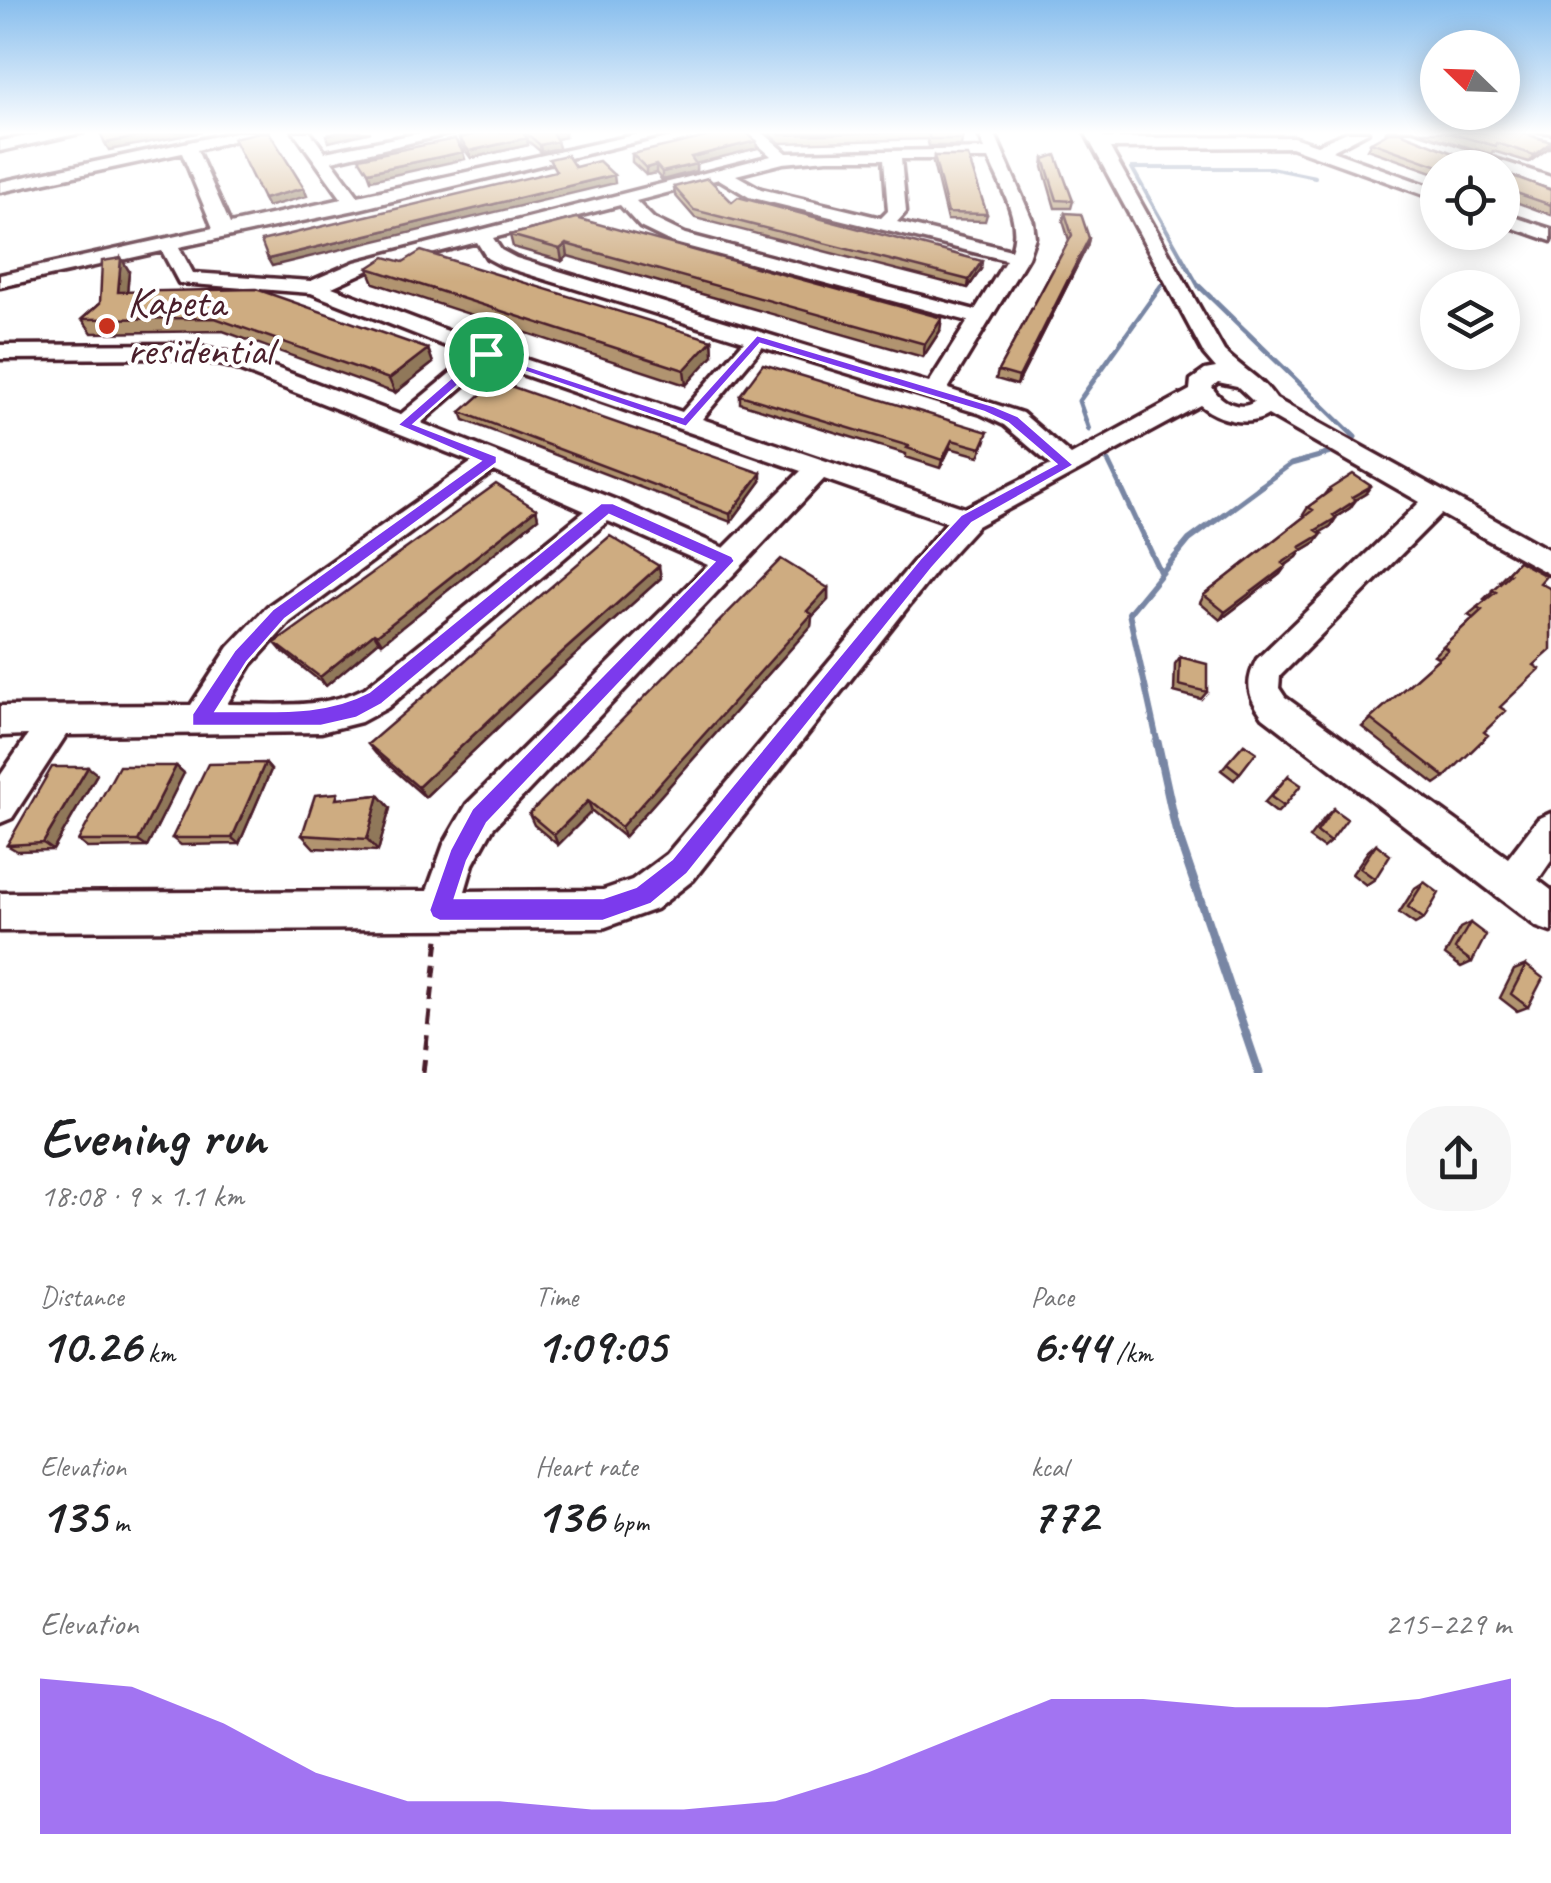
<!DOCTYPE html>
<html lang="en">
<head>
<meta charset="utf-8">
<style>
	:root { --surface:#fff; --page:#f6f6f6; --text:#202124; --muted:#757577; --accent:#7c3aed }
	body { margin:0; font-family:Caveat,sans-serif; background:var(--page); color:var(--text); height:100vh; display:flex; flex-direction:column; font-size:38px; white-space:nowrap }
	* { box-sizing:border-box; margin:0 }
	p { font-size:32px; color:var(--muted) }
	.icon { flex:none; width:55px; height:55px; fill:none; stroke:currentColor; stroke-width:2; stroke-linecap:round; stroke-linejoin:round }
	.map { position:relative; height:1073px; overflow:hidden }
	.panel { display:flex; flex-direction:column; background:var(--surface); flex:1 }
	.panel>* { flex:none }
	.needle { width:65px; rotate:293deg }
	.tools { position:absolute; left:1420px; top:30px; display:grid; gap:20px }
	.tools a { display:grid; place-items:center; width:100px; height:100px; border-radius:50%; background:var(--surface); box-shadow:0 5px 25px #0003; font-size:50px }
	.pin { position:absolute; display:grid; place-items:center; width:85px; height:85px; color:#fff; margin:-42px; border:5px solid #fff; border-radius:50%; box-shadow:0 2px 10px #0007 }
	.round { display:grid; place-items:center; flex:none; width:105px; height:105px; border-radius:40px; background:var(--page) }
	.head { display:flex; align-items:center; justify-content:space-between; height:170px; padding:0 40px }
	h1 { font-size:55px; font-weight:600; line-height:75px }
	.metrics { display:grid; grid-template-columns:repeat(3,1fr); gap:15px; height:170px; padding:10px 40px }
	.metrics div { display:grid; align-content:center }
	.metrics b { font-size:50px; font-weight:600 }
	.metrics small { font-size:28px; font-weight:400 }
	.metrics p { font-size:28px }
	.chart { height:280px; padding:20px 40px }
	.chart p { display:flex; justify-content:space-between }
	.chart svg { width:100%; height:180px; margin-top:10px; fill:var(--accent); opacity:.7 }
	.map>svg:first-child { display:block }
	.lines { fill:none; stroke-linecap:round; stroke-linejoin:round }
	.stream-far3 { stroke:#7886a4; stroke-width:4 }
	.stream-far2 { stroke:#7886a4; stroke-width:5 }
	.stream-far1 { stroke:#7886a4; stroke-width:6 }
	.stream { stroke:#7886a4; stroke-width:9 }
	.minor-casing { stroke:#4a1f2b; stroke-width:7 }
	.path { stroke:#4a1f2b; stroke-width:5; stroke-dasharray:14 10; stroke-linecap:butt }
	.minor { fill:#fff; fill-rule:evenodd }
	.wall { fill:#b1946f; stroke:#4a1f2b; stroke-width:2.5 }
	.shaded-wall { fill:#90785a; stroke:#4a1f2b; stroke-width:2.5 }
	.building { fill:#ceac81; stroke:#4a1f2b; stroke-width:2.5 }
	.route { fill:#7c3aed; stroke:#fff; stroke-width:2.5; fill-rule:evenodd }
	.poi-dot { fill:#c8321e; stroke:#fff; stroke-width:4 }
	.labels { text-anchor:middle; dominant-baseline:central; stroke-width:8; stroke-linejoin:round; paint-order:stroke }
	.far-poi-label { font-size:42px; fill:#4a1f2b; stroke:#fff; text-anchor:start }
</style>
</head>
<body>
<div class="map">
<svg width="1551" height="1073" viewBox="0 0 1551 1073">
	<rect width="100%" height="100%" fill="#fff"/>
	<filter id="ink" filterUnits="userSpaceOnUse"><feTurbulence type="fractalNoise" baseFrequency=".01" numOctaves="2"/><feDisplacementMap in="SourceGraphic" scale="20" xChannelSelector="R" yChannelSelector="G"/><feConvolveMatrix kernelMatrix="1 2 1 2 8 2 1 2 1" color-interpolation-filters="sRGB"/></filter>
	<g filter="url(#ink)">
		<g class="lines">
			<path class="stream-far3" d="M1159,289L1169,275
				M1200,289L1132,168H1271L1315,177"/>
			<path class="stream-far2" d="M1199,286L1355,437
				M1089,430L1079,401L1161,286
				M1108,461L1121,488
				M1258,488L1291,464L1334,452"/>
			<path class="stream-far1" d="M1120,486L1161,574
				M1158,745L1129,613L1189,540L1262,486"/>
			<path class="stream" d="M1157,742L1176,829L1259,1073"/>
			<g class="minor-casing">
				<path id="minor" d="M50,132H84L0,151V141Z
					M236,132H266L197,150L230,224L342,199L294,132H310L325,152L425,132H456L332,161L358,196L648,132H677L355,210L179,247L193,273L311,281L355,262L771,156L744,132H762L787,153L985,149L978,132H994L1033,222L1035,237L1028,257L948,389L1022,413L1071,455L1190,390L1191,380L1205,370L1216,368L1204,354L1085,132H1101L1104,138L1293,137L1317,145L1347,132H1368L1332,151L1438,189V200L1291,147L1110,148L1224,351C1241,368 1263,379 1276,399L1551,551V575L1441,514L1280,676L1279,688L1285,697L1508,858L1538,819L1551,813V861L1538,880L1551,890V932L1537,927L1263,717C1247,695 1245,682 1257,659L1420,502L1268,415C1248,428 1218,420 1200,405L977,526L936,571L693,880L656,909L603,928L0,931V893L427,891L444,844L467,804L708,565L608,521L387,708L361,722L321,732L66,735L12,818L0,823V776L28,735L0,736V706L191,705L229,647L268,606L472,462L228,366L187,358L0,359V345L187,344L242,355L400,415L471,356L311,293L179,283L162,251L0,287V275L213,228L182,153L0,192V182ZM827,159H884L888,211L881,218L761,189L736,175L783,163ZM901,159H989C1000,186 1023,221 1011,250L897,222L906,212ZM719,179L749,197L1006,260L975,310L685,234L654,219L636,201ZM620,205L640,227L671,242L968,321L929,383L516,258L501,250L493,238ZM477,242L487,258L502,266L744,341L682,412L495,349L332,287L369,270ZM762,347L981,414L1004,425L1051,465L965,508L702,419ZM490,363L801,471L724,548L616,500L421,423ZM1218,382L1237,386L1254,402C1239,412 1220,401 1212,387ZM494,471L585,511L365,688C322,710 274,704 227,704L251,665L290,622ZM824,479L947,522L667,854L632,880L603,890L465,891L473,864L493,828Z
					M1388,132H1412L1551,177V188L1502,173V168H1487Z
					M1514,132L1551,136V146L1516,135Z
					M1502,213L1551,229V241L1502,224Z"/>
			</g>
			<path class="path" d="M423,1073L438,939"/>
			<use href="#minor" class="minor"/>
		</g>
		<path class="wall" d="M487,132H565V137L556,139L559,148L541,152L527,140L528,145L471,158L461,145L459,138Z
			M768,132H963L961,146H929L927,139L780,143Z
			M1417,132H1519L1551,141V143L1547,149L1529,162L1493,151L1491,154Z
			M756,141L757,148L696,163V171L662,180L656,173L646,175L632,162V154Z
			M1371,142L1491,168H1438V174L1367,149Z
			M934,156L987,214L985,221L947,220L933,163Z
			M1044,159L1073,201L1071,208H1055L1043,167Z
			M1502,172L1551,190V215L1502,197Z
			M674,187L732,202L981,269L968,288L695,218L675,195Z
			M1065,213L1089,238L1087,246L1017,385L996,379L998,371L1069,240L1063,221Z
			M576,218L940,331L923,357L568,256L562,261L513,247L510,235Z
			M121,258L129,271L127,292L428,349L433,363L395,393L223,331L92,333L82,319L100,303Z
			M368,268L712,340L713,355L686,385L374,283Z
			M740,395L986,440L979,456L950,448L940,468L906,457V454L740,403Z
			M461,412L761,481L731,522L464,420Z
			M1328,490L1365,494L1355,500L1350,508L1336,517L1331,526L1320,532L1316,542L1301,551L1297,557L1285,566L1280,574L1220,620L1200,603L1204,595L1305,516L1303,515L1308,507L1323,496Z
			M536,509L538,518L382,643L379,641L326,686L282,651L275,643Z
			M1518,561L1540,583L1534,665L1500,707L1484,732L1445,777L1435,784L1362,727L1439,658L1434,655L1473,618L1468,615L1486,600L1484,599L1501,583L1499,581Z
			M661,578L553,675L425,797L376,754L368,744Z
			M828,588V600L812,617L811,626L624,837L592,811L558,845L534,825L529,814Z
			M1180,657L1207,692L1201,699L1174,692L1175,664Z
			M1244,744L1256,752L1234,780L1221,770Z
			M265,763L271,770L239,844L181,845L172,838Z
			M176,766L184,773L147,847L87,848L78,841Z
			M97,774L53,850L17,851L7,845Z
			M1288,776L1284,806L1277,813L1264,803Z
			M379,795L390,808L378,851L314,848L302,835L343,799Z
			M1333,809L1330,842L1323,848L1309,838L1326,816Z
			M1376,844L1375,879L1366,885L1352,874L1368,851Z
			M1424,882V919L1415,924L1399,913L1415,888Z
			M1470,923L1472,962L1461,967L1445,955L1460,928Z
			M1526,965L1528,1007L1517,1011L1500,998L1514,970Z"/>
		<path class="shaded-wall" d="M163,132H202L109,150L105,143Z
			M339,132H371L329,142L327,135Z
			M552,132H565V137L553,140Z
			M527,138L528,145L471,158L469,151Z
			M557,141L559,148L541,152L540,145Z
			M756,141L757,148L691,165V157Z
			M1551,142L1547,149L1529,162L1534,155Z
			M463,152L465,159L371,180L368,172Z
			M696,164V171L662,180V172Z
			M656,165V173L646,175V168Z
			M614,175L615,183L272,266L268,259Z
			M304,188L307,196L267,207L263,199Z
			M1089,238L1087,246L1017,385L1019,377Z
			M566,244L568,256L562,261L560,249Z
			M121,258L129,271L126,305L118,292Z
			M982,261L981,269L968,288L969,280Z
			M942,318L940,331L923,357L925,344Z
			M712,340L713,355L686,385L684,370Z
			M428,349L433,363L395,393L389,379Z
			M952,440L950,448L940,468L942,460Z
			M761,473V481L731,522L730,514Z
			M1371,486L1365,494L1346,505L1352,497Z
			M1356,500L1350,508L1327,523L1333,515Z
			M536,509L538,518L382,643L377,635Z
			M1336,518L1331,526L1311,538L1316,530Z
			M1322,534L1316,542L1301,551L1297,557L1277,571L1282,563L1300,547Z
			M659,566L661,578L553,675L425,797L418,787L549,664Z
			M1286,566L1280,574L1220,620L1225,612Z
			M828,588V600L812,617L811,626L624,837L621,827L807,611Z
			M374,633L379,641L326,686L320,677Z
			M265,763L271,770L239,844L232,838Z
			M176,766L184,773L147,847L138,841Z
			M88,767L97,774L53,850L43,843Z
			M379,795L390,808L378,851L367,839Z
			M588,801L592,811L558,845L554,835Z"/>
		<path class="building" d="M100,132H163L105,143Z
			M260,132H269L304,188L263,199L233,138Z
			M487,132H522L527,138L469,151L459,138Z
			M525,132H554H552L557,141L540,145Z
			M728,132H746L756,141L691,157L696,164L662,172L656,165L646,168L632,154Z
			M776,132H963L962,139H930L928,132L780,135Z
			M1389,132H1400L1491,168H1444L1371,142Z
			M1445,132H1519L1551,142L1534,155L1497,143L1496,146Z
			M455,139L463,152L368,172L359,158Z
			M567,155L575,167L599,161L614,175L268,259L261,241L556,171L549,159Z
			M1056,155L1073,201L1057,200L1044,159Z
			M934,156H968L987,214L948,213Z
			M1502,172L1551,190V205L1502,188Z
			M708,178L732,202L738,197L982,261L969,280L694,210L674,187Z
			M1065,213L1081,214L1089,238L1019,377L998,371L1072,235Z
			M576,218L942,318L925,344L566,244L560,249L510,235Z
			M421,251L712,340L684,370L368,268L385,257L403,262Z
			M121,258L118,292L256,289L428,349L389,379L215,318L82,319L100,303L102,261Z
			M763,364L988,432L981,448L952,440L942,460L907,448L909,446L740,395Z
			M496,381L761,473L730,514L461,412Z
			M1353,474L1371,486L1352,497L1356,500L1333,515L1336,518L1316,530L1322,534L1300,547L1303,549L1282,563L1286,566L1225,612L1204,595L1313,510L1308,507L1330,491L1328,490Z
			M496,484L536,509L377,635L374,633L320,677L275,643Z
			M610,536L659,566L549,664L418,787L368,744Z
			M781,559L828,588L807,611L812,614L621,827L588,801L554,835L529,814Z
			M1518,561L1546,576L1540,583L1551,589V650L1534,665L1540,669L1500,707L1506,711L1484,732L1488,735L1445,777L1370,719L1448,650L1443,646L1482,610L1477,607L1496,592L1492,590L1510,574L1507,573Z
			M1180,657L1207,664V692L1179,685Z
			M1244,744L1256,752L1240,773L1227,763Z
			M265,763L232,838H172L208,764Z
			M119,766H176L138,841H78Z
			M52,767H88L43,843L7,845Z
			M1288,776L1301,785L1284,806L1271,797Z
			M338,793L336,799L379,795L367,839L302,835L315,795Z
			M1333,809L1347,819L1330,842L1317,832Z
			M1376,844L1390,855L1375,879L1360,868Z
			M1424,882L1439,893L1424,919L1408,907Z
			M1470,923L1486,935L1472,962L1455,949Z
			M1526,965L1543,978L1528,1007L1511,994Z"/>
	</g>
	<linearGradient id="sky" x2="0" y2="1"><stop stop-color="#87bded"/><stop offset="0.47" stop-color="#fff"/><stop offset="1" stop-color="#fff" stop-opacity="0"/></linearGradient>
	<rect width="1551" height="282" fill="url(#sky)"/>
	<path class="route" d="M757,335L994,406L1018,416L1074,465L972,523L932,568L687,874L651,904L603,921H440L432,917L429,910L450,850L472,809L714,562L609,515L382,704L356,718L321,726H192V714L234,651L273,609L480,461L397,425L482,351L683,417ZM760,344L984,412L1008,423L1056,464L961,515L920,559L672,859L636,887L603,898H455L467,861L487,823L735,561L732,556L613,503H601L369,692C322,717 267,710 216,711L247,662L285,619L497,463V456L414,424L488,359L686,427Z"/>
	<circle class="poi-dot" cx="107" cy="326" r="10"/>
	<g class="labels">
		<g class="far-poi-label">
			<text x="127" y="302">Kapeta<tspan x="127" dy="48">residential</tspan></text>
		</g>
	</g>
</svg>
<div class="tools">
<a><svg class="needle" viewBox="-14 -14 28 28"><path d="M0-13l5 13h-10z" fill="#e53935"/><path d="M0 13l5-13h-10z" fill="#757577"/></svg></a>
<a><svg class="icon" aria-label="locate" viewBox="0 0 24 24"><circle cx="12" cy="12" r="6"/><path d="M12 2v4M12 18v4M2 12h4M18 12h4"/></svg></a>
<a><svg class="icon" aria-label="layers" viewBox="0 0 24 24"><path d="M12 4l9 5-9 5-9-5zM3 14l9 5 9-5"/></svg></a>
</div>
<div class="pin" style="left:486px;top:354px;background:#1e9e55"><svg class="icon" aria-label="arrive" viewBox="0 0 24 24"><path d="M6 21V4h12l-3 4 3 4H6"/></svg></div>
</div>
<section class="panel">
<div class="head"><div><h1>Evening run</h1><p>18:08 · 9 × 1.1 km</p></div><a class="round"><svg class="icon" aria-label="share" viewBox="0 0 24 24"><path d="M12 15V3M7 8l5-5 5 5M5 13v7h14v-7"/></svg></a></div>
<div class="metrics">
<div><p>Distance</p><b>10.26<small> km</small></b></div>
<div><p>Time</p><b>1:09:05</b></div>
<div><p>Pace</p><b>6:44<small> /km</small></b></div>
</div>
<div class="metrics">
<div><p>Elevation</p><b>135<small> m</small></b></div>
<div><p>Heart rate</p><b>136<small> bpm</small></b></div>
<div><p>kcal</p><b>772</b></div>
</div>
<div class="chart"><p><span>Elevation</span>215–229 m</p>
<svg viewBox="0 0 160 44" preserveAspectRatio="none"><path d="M0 44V6L10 8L20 17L30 29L40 36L50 36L60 38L70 38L80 36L90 29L100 20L110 11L120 11L130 13L140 13L150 11L160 6V44z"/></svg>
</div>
</section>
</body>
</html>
